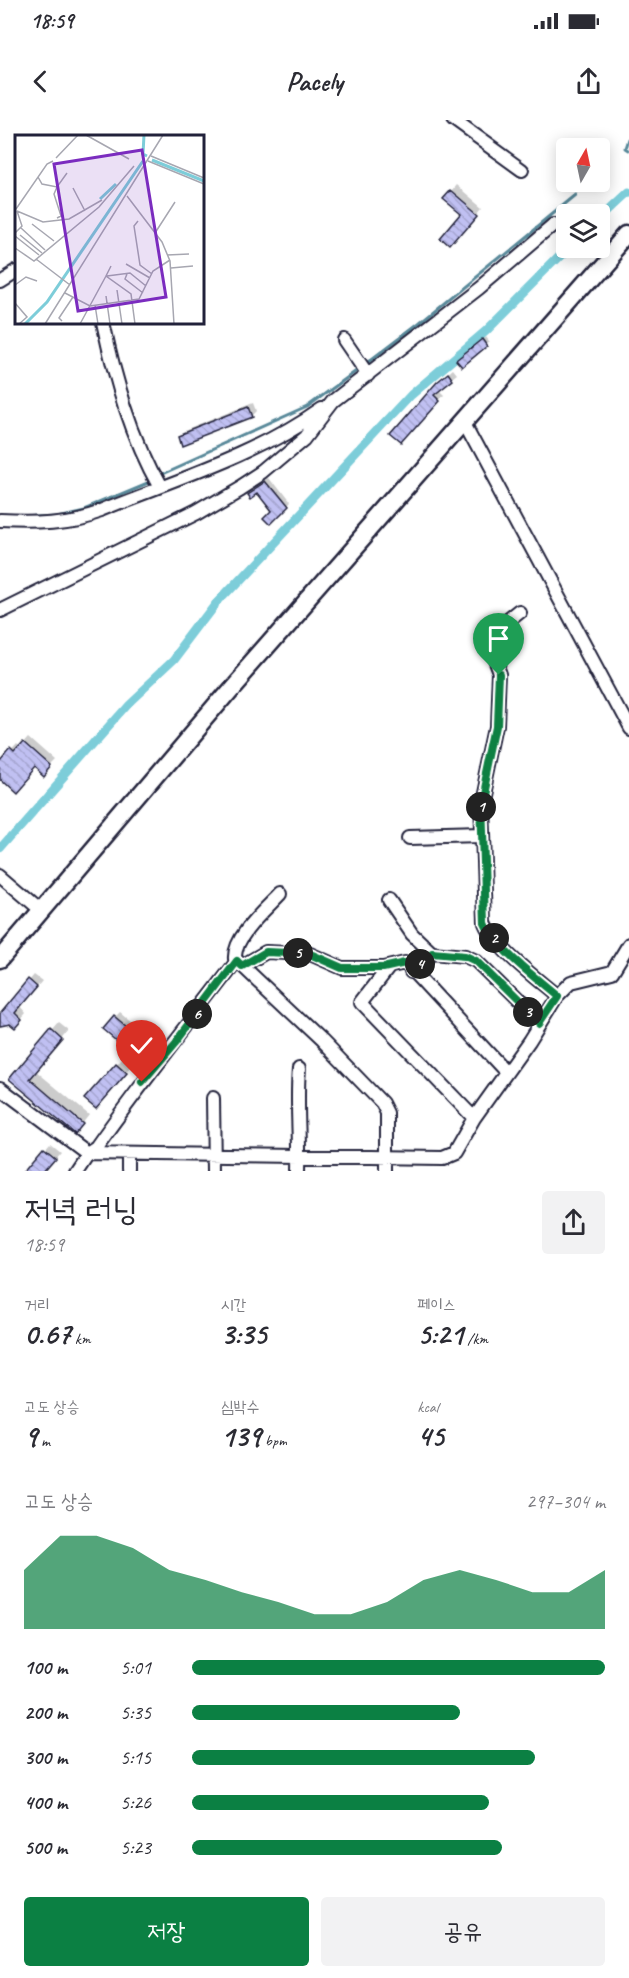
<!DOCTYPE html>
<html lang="ko">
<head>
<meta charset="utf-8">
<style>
	:root { --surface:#fff; --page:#f2f2f3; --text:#2b2b33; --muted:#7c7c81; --accent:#0b8043 }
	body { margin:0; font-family:Caveat,"Poor Story",sans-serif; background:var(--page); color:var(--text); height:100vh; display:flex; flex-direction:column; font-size:22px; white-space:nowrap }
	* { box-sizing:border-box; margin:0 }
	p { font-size:20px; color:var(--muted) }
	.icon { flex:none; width:33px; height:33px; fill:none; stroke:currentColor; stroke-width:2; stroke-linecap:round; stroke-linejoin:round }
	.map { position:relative; height:1051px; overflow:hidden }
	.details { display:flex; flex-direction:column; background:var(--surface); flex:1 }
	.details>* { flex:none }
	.needle { width:39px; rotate:9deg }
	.fabs { position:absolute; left:556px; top:18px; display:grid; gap:12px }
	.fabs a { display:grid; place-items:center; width:54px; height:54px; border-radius:6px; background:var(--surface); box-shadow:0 3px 15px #0003; font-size:30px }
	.pin { position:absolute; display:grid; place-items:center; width:51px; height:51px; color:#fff; margin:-62px -26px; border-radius:50% 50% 50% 0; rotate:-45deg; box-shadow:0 0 6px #0007 }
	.pin .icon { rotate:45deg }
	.km { position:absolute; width:30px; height:30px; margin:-15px; border-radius:50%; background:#222; color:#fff; font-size:16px; line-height:30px; text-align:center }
	.round { display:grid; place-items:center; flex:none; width:63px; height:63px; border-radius:6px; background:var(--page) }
	.head { display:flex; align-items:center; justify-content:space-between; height:102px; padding:0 24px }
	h1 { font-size:33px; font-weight:600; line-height:45px }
	.metrics { display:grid; grid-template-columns:repeat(3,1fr); gap:9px; height:102px; padding:6px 24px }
	.metrics div { display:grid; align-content:center }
	.metrics b { font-size:30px; font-weight:600 }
	.metrics small { font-size:16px; font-weight:400 }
	.metrics p { font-size:16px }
	.chart { height:168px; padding:12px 24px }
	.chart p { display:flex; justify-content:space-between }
	.chart svg { width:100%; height:108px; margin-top:6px; fill:var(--accent); opacity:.7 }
	.primary-button { display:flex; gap:12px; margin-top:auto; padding:12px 24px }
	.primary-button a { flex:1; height:69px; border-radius:6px; background:var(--accent); color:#fff; font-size:24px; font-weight:600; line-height:69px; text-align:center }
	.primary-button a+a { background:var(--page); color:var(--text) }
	ul { padding:0 24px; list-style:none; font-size:20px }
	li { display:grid; grid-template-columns:96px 72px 1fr; align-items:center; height:45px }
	li i { height:15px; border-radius:8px; background:var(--accent) }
	.status { display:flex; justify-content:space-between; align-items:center; height:42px; padding:0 30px; background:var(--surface); direction:ltr }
	.status svg { height:16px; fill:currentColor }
	header { display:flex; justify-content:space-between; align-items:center; height:78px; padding:0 24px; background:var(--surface); font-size:27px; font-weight:600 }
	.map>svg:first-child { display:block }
	.shadow { fill:#0003 }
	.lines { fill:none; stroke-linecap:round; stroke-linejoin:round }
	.stream { stroke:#59899a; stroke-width:3 }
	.canal { stroke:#7dcdd9; stroke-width:9 }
	.building { fill:url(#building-back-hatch); stroke:#22223b; stroke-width:1.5 }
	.minor-casing { stroke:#22223b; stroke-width:16 }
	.highway-casing { stroke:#22223b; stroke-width:21 }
	.minor { stroke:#fff; stroke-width:12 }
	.highway { stroke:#fff; stroke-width:16 }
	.route-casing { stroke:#fff; stroke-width:12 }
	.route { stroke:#0b8043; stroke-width:8 }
	.inset-river { fill:none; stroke:#7dcdd9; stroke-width:3 }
	.inset-road { fill:none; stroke:#a7a7b1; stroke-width:1.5 }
	.view { fill:#7b2cbf; fill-opacity:0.15; stroke:#7b2cbf; stroke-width:3 }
	.inset-edge { fill:none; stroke:#22223b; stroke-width:3 }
</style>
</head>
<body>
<div class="status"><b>18:59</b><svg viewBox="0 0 49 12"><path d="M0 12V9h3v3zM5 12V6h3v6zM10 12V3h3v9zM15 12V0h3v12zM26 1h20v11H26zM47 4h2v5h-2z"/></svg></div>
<header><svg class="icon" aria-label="back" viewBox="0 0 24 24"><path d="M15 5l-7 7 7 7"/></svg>Pacely<svg class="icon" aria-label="share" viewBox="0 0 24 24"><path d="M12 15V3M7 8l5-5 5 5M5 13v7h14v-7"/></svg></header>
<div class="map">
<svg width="629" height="1051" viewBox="0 0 629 1051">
	<defs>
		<pattern id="building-back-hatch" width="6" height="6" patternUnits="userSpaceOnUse" patternTransform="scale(1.5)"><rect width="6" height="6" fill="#c0c0f2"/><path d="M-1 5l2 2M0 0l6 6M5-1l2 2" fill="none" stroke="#a5a5d0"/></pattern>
	</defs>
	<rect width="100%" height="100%" fill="#fff"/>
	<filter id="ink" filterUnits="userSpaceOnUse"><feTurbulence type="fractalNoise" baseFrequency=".0167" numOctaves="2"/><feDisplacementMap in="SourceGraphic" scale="12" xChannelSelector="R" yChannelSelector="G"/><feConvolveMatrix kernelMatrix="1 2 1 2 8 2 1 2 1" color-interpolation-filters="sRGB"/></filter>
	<g filter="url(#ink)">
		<path class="shadow" d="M457,65L483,87L455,120L463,94L452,71Z
			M486,217L489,221L462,245V237Z
			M453,249L457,254L438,269L444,275L406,318L444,257Z
			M253,283L256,291L251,296L178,315L183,311Z
			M269,358L289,384L271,402L273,390L257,370L248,373Z
			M31,618L57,641L43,655L34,647L0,658V645L18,626L21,629Z
			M34,855L42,861L20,887L26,894L20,901L0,903V895Z
			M120,892L155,921L145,933L115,897Z
			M59,903L69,911L36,951L89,995L82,1004L11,959Z
			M122,938L131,946L101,981L87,978Z
			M50,1023L60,1031L43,1051H26Z"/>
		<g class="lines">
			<path class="stream" d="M629,19L626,28L629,30
				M364,245L419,203L575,75
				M158,354L307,287L359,249
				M23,396L57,394L84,388L151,360"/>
			<path class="canal" d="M600,99L629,72
				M0,729L126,585L174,540L218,482L411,275L486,211L569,128"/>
		</g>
		<path class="building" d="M451,70L479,94L450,128L440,119L461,94L443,79Z
			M482,219L487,226L462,247L456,240Z
			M448,253L453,260L434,275L440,281L401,325L390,316L437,262Z
			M248,287L252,297L180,325L177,315Z
			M265,361L287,388L271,404L264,397L271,390L257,372L250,377L247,373Z
			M25,623L52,647L44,657L34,648L13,672L0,660V643L11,630L15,634Z
			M28,859L37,867L15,893L22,900L15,908L10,904L0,906V893Z
			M114,896L151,927L140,940L103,909Z
			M51,909L63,920L30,959L83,1004L75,1014L9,959Z
			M116,943L127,953L96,989L84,979Z
			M44,1027L56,1037L44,1051H24Z"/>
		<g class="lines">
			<g class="minor-casing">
				<path id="minor" d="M453,0L522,50
					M0,160L16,150
					M103,202C115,259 131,316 160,367
					M344,220L368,255
					M464,300L629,608
					M0,401C36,403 68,402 102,390C177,360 256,336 322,289
					M0,490L196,393L240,367L263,352L307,315L333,281L479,168L553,105
					M520,493L486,520L499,555L497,606L481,682L485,803C495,828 536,858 557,876
					M410,718L482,716
					M0,755L42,791
					M280,774C266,789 233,817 235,839L322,921L382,983L387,993V1051
					M389,780L412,814L432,833L465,836L476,841L539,903
					M242,846L266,832L310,834L342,848H383L405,843L506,952
					M389,847L362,882L474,998
					M411,852L432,833
					M0,968L87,1033L442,1038L454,1033L474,998L529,921L557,876L571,862L612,852L629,824
					M213,978L214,1051
					M129,1034V1051
					M75,1051L87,1033L96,1027C141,963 190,903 237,841
					M299,1051C300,1017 296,983 299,949"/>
			</g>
			<g class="highway-casing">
				<path id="highway" d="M0,839L233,565L629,114"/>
			</g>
			<use href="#minor" class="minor"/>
			<use href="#highway" class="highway"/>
		</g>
	</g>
	<g class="lines" filter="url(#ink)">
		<g class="route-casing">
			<path id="route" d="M142,962L176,922L237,841L242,846L266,832L310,834L342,848H383L405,843L411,852L432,833L465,836L476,841L539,903L557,876C536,858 495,828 485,803L481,682L497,606L499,555"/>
		</g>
		<use href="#route" class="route"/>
	</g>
	<g transform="translate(15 15)">
		<rect width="189" height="189" fill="#fff"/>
		<path class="inset-river" d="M129,0L128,19L132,21M137,25L189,46M85,64L101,49M10,189L32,167L128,26"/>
		<path class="inset-road" d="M71,0L114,24M136,21L189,43M41,23L63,0M133,26L189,49M23,42L27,49L42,52L52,38M58,53L70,76M112,61L147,107L155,126L159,189M1,74L32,29L38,26M2,76L28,87L54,84L87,65M42,83L46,81L39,59L42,52M123,86L119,91L125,130L137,139M17,89L39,106M6,93L30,115M0,98L7,91L2,76M140,98L160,67M5,100L27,118M0,101L24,120M0,113L19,126L84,72L119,31M152,120L174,119M21,124L55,150M111,129L135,143M96,131L91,141L116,159L120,189M156,133L178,131M112,139L110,144L128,158M92,141L115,138L131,151M0,150L11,142L22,146M102,155L107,189M50,158L75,171L124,164L138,136L155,125M91,161L95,189M0,168L12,182L4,189M80,170L83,189M47,186L44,183L58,162M30,189L148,0M65,189L91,141"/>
		<path class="view" d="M127,15L151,162L63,176L39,29Z"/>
		<rect width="189" height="189" class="inset-edge"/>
	</g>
</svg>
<div class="fabs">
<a><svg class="needle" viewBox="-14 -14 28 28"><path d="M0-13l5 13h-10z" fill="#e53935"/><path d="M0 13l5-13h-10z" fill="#7c7c81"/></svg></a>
<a><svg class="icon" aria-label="layers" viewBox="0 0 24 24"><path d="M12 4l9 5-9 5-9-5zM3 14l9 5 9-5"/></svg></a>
</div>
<div class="pin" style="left:499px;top:555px;background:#1e9e55"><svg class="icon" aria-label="arrive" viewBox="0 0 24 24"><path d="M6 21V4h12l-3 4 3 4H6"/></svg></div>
<div class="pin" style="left:142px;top:962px;background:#d93025"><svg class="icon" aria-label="check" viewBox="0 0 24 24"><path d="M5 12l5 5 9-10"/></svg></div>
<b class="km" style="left:481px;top:687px">1</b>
<b class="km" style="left:494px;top:818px">2</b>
<b class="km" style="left:528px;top:892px">3</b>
<b class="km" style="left:420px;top:844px">4</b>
<b class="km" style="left:298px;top:833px">5</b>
<b class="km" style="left:197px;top:894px">6</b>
</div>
<section class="details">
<div class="head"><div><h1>저녁 러닝</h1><p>18:59</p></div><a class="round"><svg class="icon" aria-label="share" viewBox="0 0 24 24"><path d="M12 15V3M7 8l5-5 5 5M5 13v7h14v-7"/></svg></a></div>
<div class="metrics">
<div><p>거리</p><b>0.67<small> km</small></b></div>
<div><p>시간</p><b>3:35</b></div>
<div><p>페이스</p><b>5:21<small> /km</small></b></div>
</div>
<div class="metrics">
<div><p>고도 상승</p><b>9<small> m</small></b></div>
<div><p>심박수</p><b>139<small> bpm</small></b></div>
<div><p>kcal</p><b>45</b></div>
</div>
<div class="chart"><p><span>고도 상승</span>297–304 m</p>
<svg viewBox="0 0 160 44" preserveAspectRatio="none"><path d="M0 44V20L10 6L20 6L30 11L40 20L50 24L60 29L70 33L80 38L90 38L100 33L110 24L120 20L130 24L140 29L150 29L160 20V44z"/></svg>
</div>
<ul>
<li><b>100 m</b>5:01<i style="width:100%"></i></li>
<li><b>200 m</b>5:35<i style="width:65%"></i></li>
<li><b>300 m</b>5:15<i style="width:83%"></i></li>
<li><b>400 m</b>5:26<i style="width:72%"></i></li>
<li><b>500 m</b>5:23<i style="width:75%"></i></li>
</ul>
<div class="primary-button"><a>저장</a><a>공유</a></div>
</section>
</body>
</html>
